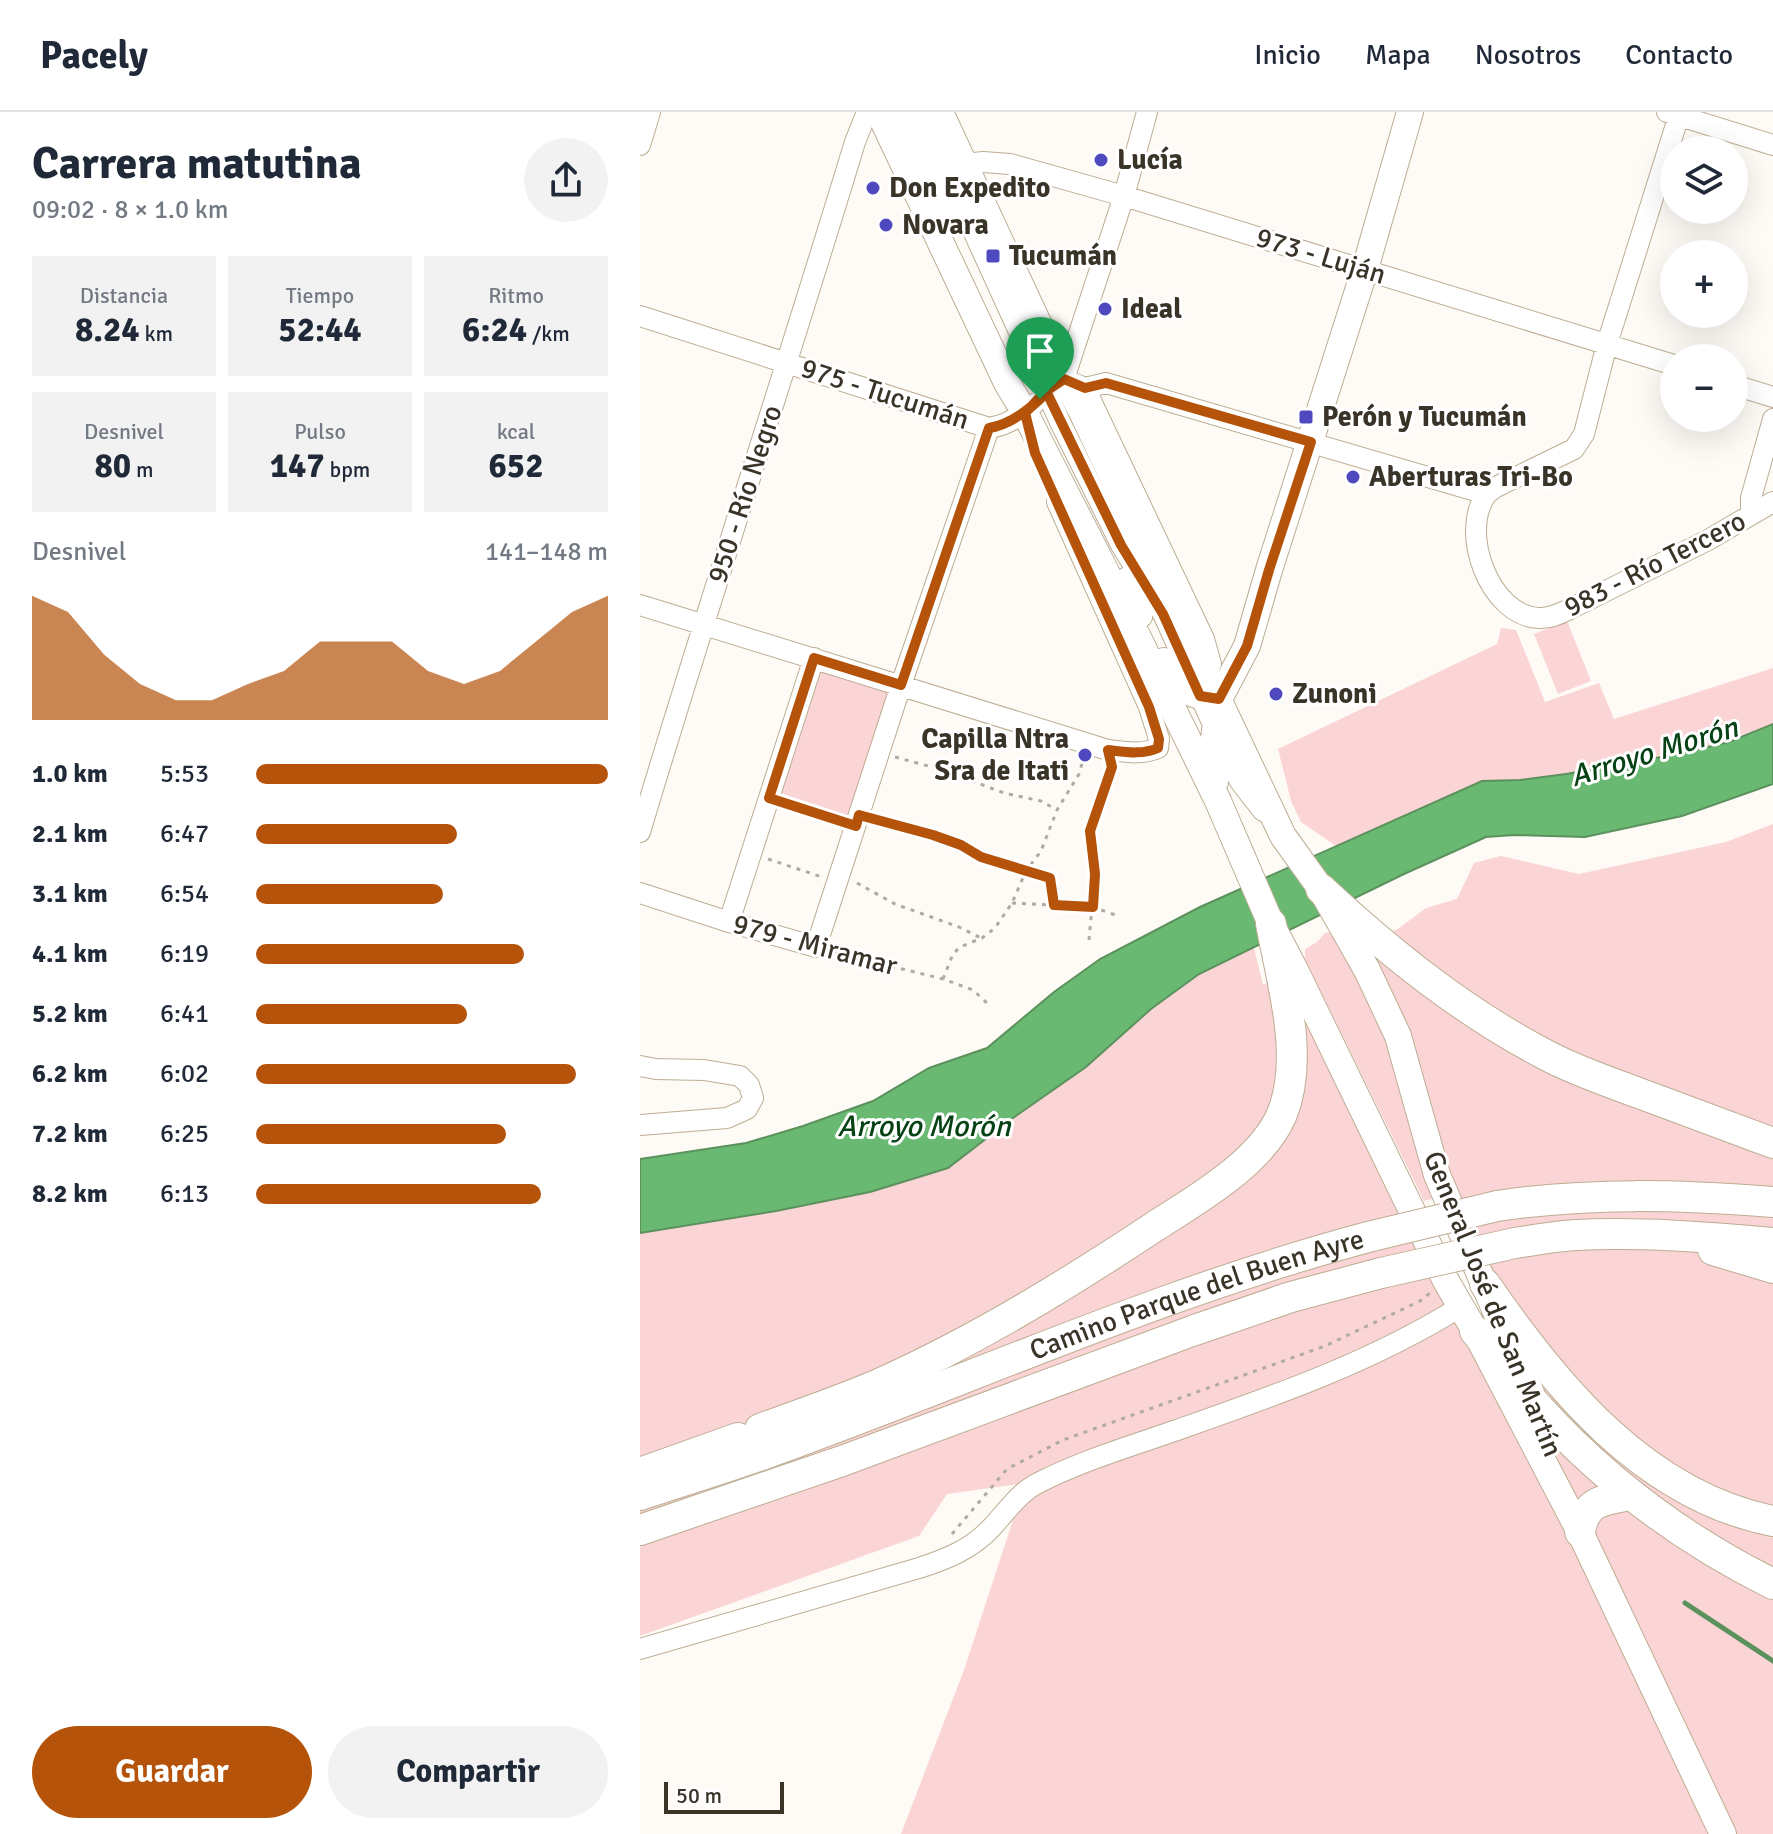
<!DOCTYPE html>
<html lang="es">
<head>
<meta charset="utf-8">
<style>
	:root { --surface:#fff; --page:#f2f2f3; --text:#1f2937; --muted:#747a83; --line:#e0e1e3; --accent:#b45309 }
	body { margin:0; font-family:Signika,sans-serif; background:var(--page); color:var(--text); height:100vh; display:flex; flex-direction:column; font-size:30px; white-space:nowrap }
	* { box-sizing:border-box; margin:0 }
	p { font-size:26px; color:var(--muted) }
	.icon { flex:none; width:44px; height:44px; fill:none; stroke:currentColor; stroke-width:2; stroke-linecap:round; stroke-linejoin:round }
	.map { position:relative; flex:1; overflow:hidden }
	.drawer { display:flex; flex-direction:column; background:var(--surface); width:640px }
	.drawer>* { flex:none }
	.tools { position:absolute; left:1020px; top:24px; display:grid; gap:16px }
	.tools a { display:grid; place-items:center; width:88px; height:88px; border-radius:50%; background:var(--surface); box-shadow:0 8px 32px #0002; font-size:40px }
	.scale { position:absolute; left:24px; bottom:20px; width:120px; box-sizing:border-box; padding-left:8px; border:4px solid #393328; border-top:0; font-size:22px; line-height:28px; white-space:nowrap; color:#393328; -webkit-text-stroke:6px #fff; paint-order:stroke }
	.pin { position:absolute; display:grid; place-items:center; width:68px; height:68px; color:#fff; margin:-82px -34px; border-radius:50% 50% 50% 0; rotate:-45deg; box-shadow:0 0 8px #0007 }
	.pin .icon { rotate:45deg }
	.round { display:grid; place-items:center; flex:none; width:84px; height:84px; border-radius:42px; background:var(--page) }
	.headline { display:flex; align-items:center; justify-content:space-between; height:136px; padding:0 32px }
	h1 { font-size:44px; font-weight:700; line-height:60px }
	.figures { display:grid; grid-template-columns:repeat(3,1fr); gap:12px; height:136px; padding:8px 32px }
	.figures div { display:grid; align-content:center; border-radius:0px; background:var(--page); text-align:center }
	.figures b { font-size:34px; font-weight:700 }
	.figures small { font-size:22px; font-weight:400 }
	.figures p { font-size:22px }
	.chart { height:224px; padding:16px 32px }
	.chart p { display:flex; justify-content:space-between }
	.chart svg { width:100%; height:144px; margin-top:8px; fill:var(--accent); opacity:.7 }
	.action { display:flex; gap:16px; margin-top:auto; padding:16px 32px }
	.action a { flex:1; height:92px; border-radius:48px; background:var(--accent); color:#fff; font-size:32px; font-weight:700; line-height:92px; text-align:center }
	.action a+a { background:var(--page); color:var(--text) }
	ul { padding:0 32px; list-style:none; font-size:26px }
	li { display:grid; grid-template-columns:128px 96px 1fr; align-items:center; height:60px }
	li i { height:20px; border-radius:10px; background:var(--accent) }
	header { display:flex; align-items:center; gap:48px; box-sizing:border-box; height:112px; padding:0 40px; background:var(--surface); border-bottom:2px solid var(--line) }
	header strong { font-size:38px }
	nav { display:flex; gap:44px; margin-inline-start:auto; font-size:28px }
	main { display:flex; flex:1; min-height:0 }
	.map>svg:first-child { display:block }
	.green { fill:#fbd4d5 }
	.water { fill:#6ab973; stroke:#5b915c; stroke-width:2 }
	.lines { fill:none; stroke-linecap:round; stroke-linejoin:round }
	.stream { stroke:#5b915c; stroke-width:5 }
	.minor-casing { stroke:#bdad92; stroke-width:22 }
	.major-casing { stroke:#bdad92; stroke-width:28 }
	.highway-casing { stroke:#bdad92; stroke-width:32 }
	.path { stroke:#afaba3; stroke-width:3; stroke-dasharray:4 6; stroke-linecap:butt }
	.minor { stroke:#fff; stroke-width:20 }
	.major { stroke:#fff; stroke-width:26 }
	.highway { stroke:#fff; stroke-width:30 }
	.highway-bridge-casing { stroke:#bdad92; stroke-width:32; stroke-linecap:butt }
	.highway-bridge { stroke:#fff; stroke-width:30 }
	.route-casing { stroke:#fff; stroke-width:16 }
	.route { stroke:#b45309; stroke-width:10 }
	.poi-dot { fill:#4f49c0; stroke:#fff; stroke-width:3 }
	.labels { text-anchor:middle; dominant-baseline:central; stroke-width:6; stroke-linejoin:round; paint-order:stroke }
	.poi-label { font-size:28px; font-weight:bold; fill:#393328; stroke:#fff; text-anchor:start }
	.street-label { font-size:28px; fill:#393328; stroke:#fff }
	.water-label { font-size:30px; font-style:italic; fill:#054214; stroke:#fff }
</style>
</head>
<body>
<header>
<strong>Pacely</strong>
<nav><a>Inicio</a><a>Mapa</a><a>Nosotros</a><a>Contacto</a></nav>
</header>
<main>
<section class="drawer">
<div class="headline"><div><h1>Carrera matutina</h1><p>09:02 · 8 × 1.0 km</p></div><a class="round"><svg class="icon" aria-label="share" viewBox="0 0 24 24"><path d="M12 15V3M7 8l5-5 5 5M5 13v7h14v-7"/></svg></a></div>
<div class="figures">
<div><p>Distancia</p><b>8.24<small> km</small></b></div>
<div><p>Tiempo</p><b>52:44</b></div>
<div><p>Ritmo</p><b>6:24<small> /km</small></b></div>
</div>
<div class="figures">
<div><p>Desnivel</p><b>80<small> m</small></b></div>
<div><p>Pulso</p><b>147<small> bpm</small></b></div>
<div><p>kcal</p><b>652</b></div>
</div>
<div class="chart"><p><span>Desnivel</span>141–148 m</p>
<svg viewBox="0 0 160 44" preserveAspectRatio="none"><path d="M0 44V6L10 11L20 24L30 33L40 38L50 38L60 33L70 29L80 20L90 20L100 20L110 29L120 33L130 29L140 20L150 11L160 6V44z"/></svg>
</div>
<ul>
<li><b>1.0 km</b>5:53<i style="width:100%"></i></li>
<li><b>2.1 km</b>6:47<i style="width:57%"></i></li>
<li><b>3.1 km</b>6:54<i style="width:53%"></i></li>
<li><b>4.1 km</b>6:19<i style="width:76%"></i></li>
<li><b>5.2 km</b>6:41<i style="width:60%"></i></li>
<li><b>6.2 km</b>6:02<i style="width:91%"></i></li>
<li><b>7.2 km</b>6:25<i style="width:71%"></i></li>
<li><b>8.2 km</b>6:13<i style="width:81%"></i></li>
</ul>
<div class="action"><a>Guardar</a><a>Compartir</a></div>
</section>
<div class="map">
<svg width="1133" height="1722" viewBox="0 0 1133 1722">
	<rect width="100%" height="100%" fill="#fefbf6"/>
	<path class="green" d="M927,509L951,569L918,582L894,522Z
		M861,516L876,518L905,590L959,571L974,607L1133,556V612L1089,630L1038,642L926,662L880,668L842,669L696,734L661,710L651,689L638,637L857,532Z
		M180,556L252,581L210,705L137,680Z
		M1133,712V1722H261L324,1558L385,1371L307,1382L279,1424L0,1524V1121L136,1099L230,1080L308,1056L373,1006L446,955L511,897L559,862L614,836L623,873L640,863L937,1412L897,1295L712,832L758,817L786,796L817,787L834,751L861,744L939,762L1086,730Z
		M691,820L744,916L796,1086L784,1089L665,847V837L677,830L685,821Z"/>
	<path class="water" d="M1133,612V672L1042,704L945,725L874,723L846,725L764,762L559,862L511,897L446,955L373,1006L308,1056L230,1080L136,1099L0,1121V1047L106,1031L163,1014L233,989L289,956L347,936L414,880L460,847L560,795L842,669L880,668L926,662L1038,642L1089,630Z"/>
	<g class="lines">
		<path class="stream" d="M1045,1491L1133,1549"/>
		<g class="minor-casing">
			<path id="minor" d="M261,0L310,101
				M279,0L420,310L481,433L523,502L594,659L601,671L623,699
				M1027,0L1133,33
				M1040,0L967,232L944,322L934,337L856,375C855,375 847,382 846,383C819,421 850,504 899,506C911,507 923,500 934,495L1068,428L1133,390
				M0,33L10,0
				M324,52L343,50L370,52L484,84L1034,253
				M0,204L349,316C365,314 382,303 394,292
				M424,267L445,276L466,271L846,382
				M424,267L484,84L507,0
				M1094,273L1133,285
				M445,276L564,527L571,552
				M1111,402V386L1133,307
				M487,465L502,505
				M0,493L468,638C486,640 502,643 518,636L519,627L509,595L417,390
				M0,720C69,489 145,261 215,30L227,0
				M0,781L89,810L176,835L261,573L349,316
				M89,810L174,546
				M0,954L16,957L64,958L100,964L109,973L113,986L107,997L87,1006L0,1013
				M0,1537L279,1456C307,1447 332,1437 352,1415C368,1398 379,1380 400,1370C444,1348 491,1334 537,1318C634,1284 732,1250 820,1195"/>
		</g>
		<g class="major-casing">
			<path id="major" d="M239,0L367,271L385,301L466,460L578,689L631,812L655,858L806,1169L835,1219L940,1420L1083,1722
				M300,0L424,267L442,300L643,724L681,777L727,858L758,924L797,1063L891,1281
				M524,549C539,579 547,583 579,587
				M575,670L572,643L579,587L607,534L629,458L725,157L770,0"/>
		</g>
		<g class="highway-casing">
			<g id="highway">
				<path d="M681,777C750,841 822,899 906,943C934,958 966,969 996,980C1042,997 1087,1014 1133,1031"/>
				<path d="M857,1094C951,1080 1038,1083 1133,1090"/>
				<path d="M875,1131C895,1128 916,1124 936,1123C1001,1120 1068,1125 1133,1131"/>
				<path d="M1073,1138L1133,1156"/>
				<path d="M845,1172C915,1274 1005,1384 1133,1409"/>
				<path d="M835,1219C856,1244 875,1271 898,1295C964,1368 1044,1428 1133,1472"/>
				<path d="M120,1317C160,1302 200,1289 239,1272C337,1228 428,1172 517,1113C559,1086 622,1050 642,1002C665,945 642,870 631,812"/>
				<path d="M0,1361L98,1326"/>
				<path id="s1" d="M0,1383C42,1369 85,1356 127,1341C327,1269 522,1180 728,1125"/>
				<path d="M0,1418L202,1349L552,1219L651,1185L741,1161"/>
				<path d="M940,1420C945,1389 962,1388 990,1383"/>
			</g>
		</g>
		<path class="path" d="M255,645L303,658L364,681L401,689L417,698
			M147,692L197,708
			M235,708L293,723L321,733L341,745L410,766L414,793
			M128,747L182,765
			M217,771L255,792L319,815L341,826
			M372,791L453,795L478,804
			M449,828L455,762L450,719L471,657
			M193,840L303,867L333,878L347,891
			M303,867L313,842L320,835L342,826L355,816L372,791L386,759L401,739L417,698L439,662L443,648
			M312,1422L367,1357L423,1328L685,1234L780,1189L790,1181"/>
		<use href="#minor" class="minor"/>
		<use href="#major" class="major"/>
		<use href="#highway" class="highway"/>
		<g class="highway-bridge-casing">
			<path id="highway-bridge" d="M728,1125L857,1094
				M741,1161L875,1131"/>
		</g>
		<use href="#highway-bridge" class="highway-bridge"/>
	</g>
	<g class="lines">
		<g class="route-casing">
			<path id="route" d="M400,287C386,300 369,313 349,316L261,573L174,546L129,686L216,714L219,703L293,723L321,733L341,745L410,766L414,793L453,795L455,762L450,719L472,655L468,638C486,640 502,643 518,636L519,627L509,595L395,341L385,301L406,279L424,267L445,276L466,271L671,330L629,458L607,534L579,587L560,584L523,502L481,433L406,279L400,287"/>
		</g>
		<use href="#route" class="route"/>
	</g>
	<g class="poi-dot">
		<circle cx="461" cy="48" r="8"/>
		<circle cx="233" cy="76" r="8"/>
		<circle cx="246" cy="113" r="8"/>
		<rect x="345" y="136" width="16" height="16" rx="4"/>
		<circle cx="465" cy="197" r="8"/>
		<rect x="658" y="297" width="16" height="16" rx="4"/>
		<circle cx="713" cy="365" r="8"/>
		<circle cx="636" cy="582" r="8"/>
		<circle cx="445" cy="643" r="8"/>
	</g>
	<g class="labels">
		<g class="poi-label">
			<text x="477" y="48">Lucía</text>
			<text x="249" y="76">Don Expedito</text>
			<text x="262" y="113">Novara</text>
			<text x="369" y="144">Tucumán</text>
			<text x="481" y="197">Ideal</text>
			<text x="682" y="305">Perón y Tucumán</text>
			<text x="729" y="365">Aberturas Tri-Bo</text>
			<text x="652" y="582">Zunoni</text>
			<text x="429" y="627" text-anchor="end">Capilla Ntra<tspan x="429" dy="32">Sra de Itati</tspan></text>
		</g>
		<g class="street-label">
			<text transform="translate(681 144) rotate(17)">973 - Luján</text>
			<text transform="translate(245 282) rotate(18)">975 - Tucumán</text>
			<text transform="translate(105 382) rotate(-72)">950 - Río Negro</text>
			<text transform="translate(1015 452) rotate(-27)">983 - Río Tercero</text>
			<text transform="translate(175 833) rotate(15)">979 - Miramar</text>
			<text stroke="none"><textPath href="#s1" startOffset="592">Camino Parque del Buen Ayre</textPath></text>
			<text transform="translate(853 1192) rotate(68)">General José de San Martín</text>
		</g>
		<g class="water-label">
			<text transform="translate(1014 640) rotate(-17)">Arroyo Morón</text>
			<text x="284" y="1014">Arroyo Morón</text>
		</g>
	</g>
</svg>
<div class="tools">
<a><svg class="icon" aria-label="layers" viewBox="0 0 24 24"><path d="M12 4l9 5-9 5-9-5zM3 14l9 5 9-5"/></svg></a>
<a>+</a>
<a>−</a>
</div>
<div class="scale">50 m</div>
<div class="pin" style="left:400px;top:287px;background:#1e9e55"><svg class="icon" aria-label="arrive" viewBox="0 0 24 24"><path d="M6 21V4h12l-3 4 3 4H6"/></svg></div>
</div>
</main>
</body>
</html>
